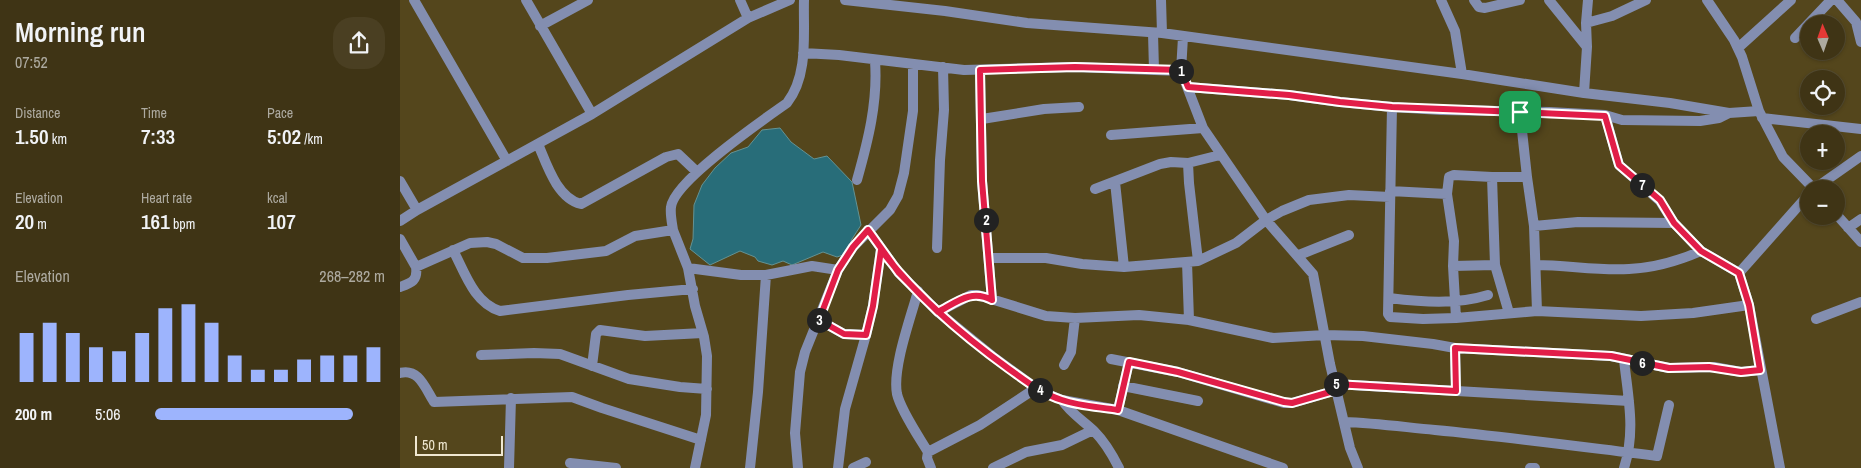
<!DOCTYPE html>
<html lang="en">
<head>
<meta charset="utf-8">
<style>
	:root { --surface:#3f3415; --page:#4a3f22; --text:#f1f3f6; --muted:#adaaa0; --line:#584f34; --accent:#9db4fd }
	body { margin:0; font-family:"Archivo Narrow",sans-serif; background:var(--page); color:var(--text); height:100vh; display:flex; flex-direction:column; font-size:19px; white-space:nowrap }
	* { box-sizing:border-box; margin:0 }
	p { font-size:16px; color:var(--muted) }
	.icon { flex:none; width:28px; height:28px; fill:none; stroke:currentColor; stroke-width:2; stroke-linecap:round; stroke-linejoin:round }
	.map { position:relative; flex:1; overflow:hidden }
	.sheet { display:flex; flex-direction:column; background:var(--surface); width:400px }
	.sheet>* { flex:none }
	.needle { width:32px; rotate:358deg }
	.buttons { position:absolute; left:1400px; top:15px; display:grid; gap:10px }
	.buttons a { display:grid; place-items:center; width:45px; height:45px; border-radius:50%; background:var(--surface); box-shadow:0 1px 4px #0004,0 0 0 1px var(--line); font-size:25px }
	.scale { position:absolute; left:15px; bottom:12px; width:88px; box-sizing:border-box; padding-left:5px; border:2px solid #f0e8d1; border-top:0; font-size:14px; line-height:18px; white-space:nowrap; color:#f0e8d1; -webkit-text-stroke:4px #54461c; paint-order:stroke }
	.pin { position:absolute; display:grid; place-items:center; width:42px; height:42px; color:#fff; margin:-21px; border-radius:10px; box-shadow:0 2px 8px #0006 }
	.km { position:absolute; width:25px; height:25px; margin:-12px; border-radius:50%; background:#222; color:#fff; font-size:14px; line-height:25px; text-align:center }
	.round { display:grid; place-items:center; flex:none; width:52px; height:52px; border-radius:20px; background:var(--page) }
	.headline { display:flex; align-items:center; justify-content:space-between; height:85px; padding:0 15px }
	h1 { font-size:28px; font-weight:600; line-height:38px }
	.figures { display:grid; grid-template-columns:repeat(3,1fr); gap:8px; height:85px; padding:5px 15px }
	.figures div { display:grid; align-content:center }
	.figures b { font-size:21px; font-weight:600 }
	.figures small { font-size:14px; font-weight:400 }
	.figures p { font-size:14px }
	.chart { height:140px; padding:10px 15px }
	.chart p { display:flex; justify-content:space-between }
	.chart svg { width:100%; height:90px; margin-top:5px; stroke:var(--accent); stroke-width:6 }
	ul { padding:0 15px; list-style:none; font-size:16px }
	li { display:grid; grid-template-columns:80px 60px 1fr; align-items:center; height:38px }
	li i { height:12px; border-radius:6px; background:var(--accent) }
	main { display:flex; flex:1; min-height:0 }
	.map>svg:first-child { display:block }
	.water { fill:#286d79; stroke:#649293 }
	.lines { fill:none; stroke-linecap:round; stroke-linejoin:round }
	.minor { stroke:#838eb0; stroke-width:10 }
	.route-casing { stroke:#fff; stroke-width:10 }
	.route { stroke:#e11d48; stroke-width:6 }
</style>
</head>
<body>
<main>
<section class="sheet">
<div class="headline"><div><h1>Morning run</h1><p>07:52</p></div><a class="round"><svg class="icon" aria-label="share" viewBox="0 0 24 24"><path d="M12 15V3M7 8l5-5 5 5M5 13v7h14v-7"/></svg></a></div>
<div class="figures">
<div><p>Distance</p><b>1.50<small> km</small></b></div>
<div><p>Time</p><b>7:33</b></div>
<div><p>Pace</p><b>5:02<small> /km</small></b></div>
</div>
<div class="figures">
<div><p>Elevation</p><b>20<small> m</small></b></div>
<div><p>Heart rate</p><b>161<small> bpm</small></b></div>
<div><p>kcal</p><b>107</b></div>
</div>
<div class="chart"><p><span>Elevation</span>268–282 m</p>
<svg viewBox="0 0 160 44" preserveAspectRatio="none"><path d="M5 44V20M15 44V15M25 44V20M35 44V27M45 44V29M55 44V20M65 44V8M75 44V6M85 44V15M95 44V31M105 44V38M115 44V38M125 44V33M135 44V31M145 44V31M155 44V27"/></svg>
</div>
<ul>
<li><b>200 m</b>5:06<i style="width:86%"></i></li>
</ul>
</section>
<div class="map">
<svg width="1461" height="468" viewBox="0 0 1461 468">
	<rect width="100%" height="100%" fill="#54461c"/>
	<path class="water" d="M380,128L391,142L414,159L427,156L452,182L461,225L452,239L446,254L437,257L423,252L392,265L383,261L372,265L358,261L355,257L340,251L310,265L290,249L293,239L294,205L302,185L315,168L331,153L348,147L362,130Z"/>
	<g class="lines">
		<path class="minor" d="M14,0L107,161
			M126,0L192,114
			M340,0L348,18
			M445,0L545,11L627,23L762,33L1062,74L1184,93L1270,103L1329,113
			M761,0L762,33
			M1041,0L1055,31L1062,74
			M1074,0L1079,7L1085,8L1120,0
			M1149,0L1187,47L1184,93
			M1307,0L1334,40L1342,57L1359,111L1383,157L1414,189
			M1437,0L1456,22L1461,42
			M1186,23L1212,16L1246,0
			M140,26L188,0
			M753,33L754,70
			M783,37L781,71L803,128L866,220L913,274L930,364L950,448L958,468
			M1395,38L1431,0
			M1187,47L1186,23L1188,0
			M1338,48L1391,0
			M403,53L439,55L564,70L675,67L781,71
			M580,70L582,181L592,300
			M788,87L889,95L940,102L992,107L1041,110L1149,112L1205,115L1222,120L1300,121L1319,118L1329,113L1359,111
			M992,107L988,314L990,317L1023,319L1056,318L1137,311L1241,316L1293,313L1349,305
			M1120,112L1127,177L1134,226L1137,311
			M1205,115L1219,165L1260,201L1274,223L1301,251L1339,273L1349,305L1380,468
			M1362,118L1461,129
			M582,119L644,109L679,107
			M711,135L803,128
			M138,144C147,165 157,198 181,204L266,157L278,154L297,172
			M788,163L789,183L798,261
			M1092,177L1095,265L1109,313
			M457,180C468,141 478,102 475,61
			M0,181L17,210
			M715,182L724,267
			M695,189L760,164L771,162L788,163L820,155
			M1414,189L1461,156
			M990,191L1047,194
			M1436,214L1461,242
			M0,221L17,210L192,114L348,18L390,0
			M1134,226L1178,222L1274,223
			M1448,228L1461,219
			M273,230C272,223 270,214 271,207C274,181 363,120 387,103C409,75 403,33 404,0
			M468,230L499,273L538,312L571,295H578L646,316L675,318L739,315L789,320L873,338L925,335L963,336L1033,344L1055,348L1211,356L1269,368L1314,367L1341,372L1360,370
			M0,239L16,267
			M537,248L540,160L544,110L543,67
			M53,250C65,273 74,303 100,311L228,295L293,289
			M899,255L949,235
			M589,258H646L682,264L724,267L798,261L836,243L866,220L882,211L909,200L949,195L990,197
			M787,262L789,320
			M1136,265C1167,265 1198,271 1229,269C1255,268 1278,261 1301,251
			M1053,266L1095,265
			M288,268L295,306L304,337L307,356L306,415L295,468
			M1339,273L1409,194
			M0,287C11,283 18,281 16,267L70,243L87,242L96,244L123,258H147L206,251L235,236L273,230L288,268L341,275H366L412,266L438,270
			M518,291C511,317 492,368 497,394C501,411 519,437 528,452
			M989,298C1022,302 1056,305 1088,295
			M538,312L592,356L636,388L650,395L662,400L718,410L883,468
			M1056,318L1053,266L1054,241L1047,194L1049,177L1054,175L1092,177H1127
			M1416,319L1461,302
			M419,320L444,334L466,335L473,306L481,249
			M1055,348L1056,391
			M81,355L134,353L160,354L229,379L280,387L307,389
			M711,359L778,372L884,403H892L937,390
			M1224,360C1228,397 1236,431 1224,468
			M664,365L671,352L675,318
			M192,366L196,334L200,330L245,336L303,333
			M0,373C19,368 25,388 34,402L172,397L202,408L301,440
			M935,384L1229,401
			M723,386L798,401
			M662,400C670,413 684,421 694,431C705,442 712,454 719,468
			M718,410L729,362
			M944,422C975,423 1003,427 1035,430C1109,437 1183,447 1257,456L1269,405
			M170,463L216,468
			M109,468L111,398
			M350,468L358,392L366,275
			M398,468L395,433L400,372L405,352L438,270L453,247L490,210L498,196L504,173L513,111V64
			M438,468L445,409L466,335
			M453,468L466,462
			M531,468L527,458L528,452L580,425L636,388
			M593,468L626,452L662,445L693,430
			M1130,468H1135"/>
	</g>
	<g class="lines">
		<g class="route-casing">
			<path id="route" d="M1120,112L992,107L940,102L889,95L788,87L781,70L675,67L580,70L582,181L592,300C571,289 557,302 538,312L499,273L468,230L453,247L438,270L419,320L444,334L466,335L473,306L481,250C516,296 562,335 609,369C626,381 642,394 662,400C679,406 700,407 718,410L729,362L778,372L884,402L892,403L937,390L935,384L1056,391L1055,348L1211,356L1269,368L1309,367L1341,372L1360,370L1349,305L1339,273L1301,251L1274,223L1260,200L1219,165L1205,116L1120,112"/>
		</g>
		<use href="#route" class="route"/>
	</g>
</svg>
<div class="buttons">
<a><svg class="needle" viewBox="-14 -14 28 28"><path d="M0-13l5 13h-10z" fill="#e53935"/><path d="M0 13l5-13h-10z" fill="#adaaa0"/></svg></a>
<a><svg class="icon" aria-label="locate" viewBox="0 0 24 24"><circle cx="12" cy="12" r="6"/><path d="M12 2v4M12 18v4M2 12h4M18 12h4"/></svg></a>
<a>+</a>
<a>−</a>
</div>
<div class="scale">50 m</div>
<div class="pin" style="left:1120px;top:112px;background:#1e9e55"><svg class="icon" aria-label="arrive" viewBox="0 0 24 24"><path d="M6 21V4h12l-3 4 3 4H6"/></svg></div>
<b class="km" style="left:781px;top:71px">1</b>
<b class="km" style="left:586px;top:220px">2</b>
<b class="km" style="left:419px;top:320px">3</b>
<b class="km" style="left:640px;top:390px">4</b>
<b class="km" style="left:936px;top:384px">5</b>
<b class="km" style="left:1242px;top:363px">6</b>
<b class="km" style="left:1242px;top:185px">7</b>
</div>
</main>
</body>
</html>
